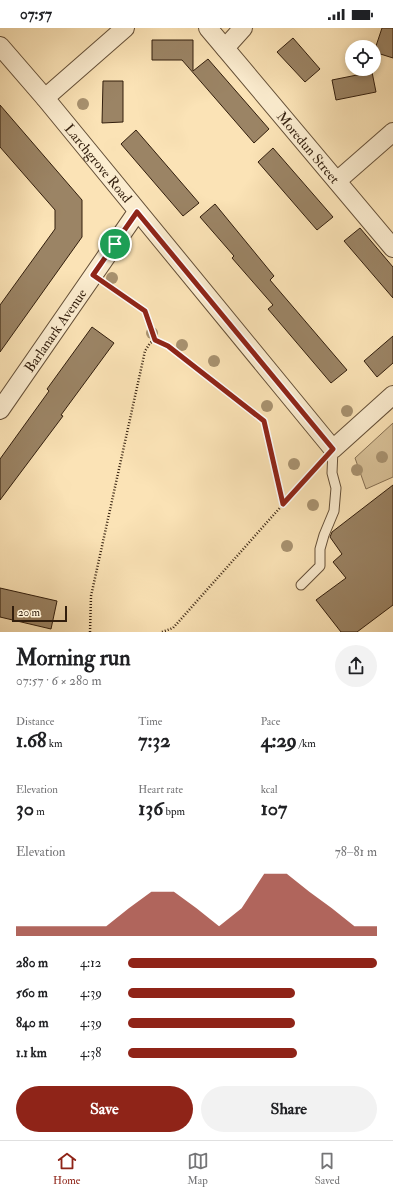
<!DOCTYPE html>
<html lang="en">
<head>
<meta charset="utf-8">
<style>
	:root { --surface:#fff; --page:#f2f2f2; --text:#202124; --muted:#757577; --line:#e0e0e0; --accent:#8f2418 }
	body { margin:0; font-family:"IM FELL Double Pica",serif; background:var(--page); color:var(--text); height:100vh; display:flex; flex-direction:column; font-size:15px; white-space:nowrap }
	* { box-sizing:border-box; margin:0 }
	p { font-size:13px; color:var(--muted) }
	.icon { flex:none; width:22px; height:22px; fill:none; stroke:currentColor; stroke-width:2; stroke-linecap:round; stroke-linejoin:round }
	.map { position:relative; height:604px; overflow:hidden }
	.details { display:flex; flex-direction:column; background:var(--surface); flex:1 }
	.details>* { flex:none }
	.fabs { position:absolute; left:345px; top:12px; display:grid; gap:8px }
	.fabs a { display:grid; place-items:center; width:36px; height:36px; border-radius:50%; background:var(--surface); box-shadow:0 2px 6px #0003; font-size:20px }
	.scale { position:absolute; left:12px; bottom:10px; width:55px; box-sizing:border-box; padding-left:4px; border:2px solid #321e0d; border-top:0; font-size:11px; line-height:14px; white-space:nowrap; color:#321e0d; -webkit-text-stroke:3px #fcedd0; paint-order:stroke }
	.pin { position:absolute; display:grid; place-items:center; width:34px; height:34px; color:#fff; margin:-17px; border:2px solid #fff; border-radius:50%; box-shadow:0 1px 4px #0007 }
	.round { display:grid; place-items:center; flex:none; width:42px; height:42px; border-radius:21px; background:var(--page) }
	.overview { display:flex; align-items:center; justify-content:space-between; height:68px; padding:0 16px }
	h1 { font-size:22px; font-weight:700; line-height:30px }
	.figures { display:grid; grid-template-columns:repeat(3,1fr); gap:6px; height:68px; padding:4px 16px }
	.figures div { display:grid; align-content:center }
	.figures b { font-size:20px; font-weight:700 }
	.figures small { font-size:11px; font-weight:400 }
	.figures p { font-size:11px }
	.chart { height:112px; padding:8px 16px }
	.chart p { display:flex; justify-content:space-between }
	.chart svg { width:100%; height:72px; margin-top:4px; fill:var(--accent); opacity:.7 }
	.primary-button { display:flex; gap:8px; margin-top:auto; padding:8px 16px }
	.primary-button a { flex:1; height:46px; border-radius:24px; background:var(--accent); color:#fff; font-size:16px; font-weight:700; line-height:46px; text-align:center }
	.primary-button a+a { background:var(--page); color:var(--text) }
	ul { padding:0 16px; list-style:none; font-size:13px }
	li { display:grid; grid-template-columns:64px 48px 1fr; align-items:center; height:30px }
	li i { height:10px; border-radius:5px; background:var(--accent) }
	.status { display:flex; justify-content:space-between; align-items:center; height:28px; padding:0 20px; background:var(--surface); direction:ltr }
	.status svg { height:11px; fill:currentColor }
	.menu { display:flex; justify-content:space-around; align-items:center; height:56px; border-top:1px solid var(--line); background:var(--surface); font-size:11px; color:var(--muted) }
	.menu a { display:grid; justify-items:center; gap:2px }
	.menu .current { color:var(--accent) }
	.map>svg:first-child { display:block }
	.green { fill:#d9c299; stroke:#867053 }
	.building { fill:#9b8465; stroke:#321e0d }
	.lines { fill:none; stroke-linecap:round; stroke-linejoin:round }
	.lane-casing { stroke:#644f37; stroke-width:11 }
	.street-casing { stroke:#644f37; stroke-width:20 }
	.path { stroke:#321e0d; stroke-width:2.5; stroke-dasharray:1 2; stroke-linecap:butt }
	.lane { stroke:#fcedd0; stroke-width:9 }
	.street { stroke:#fcedd0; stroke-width:18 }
	.tree { fill:#a89270 }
	.route-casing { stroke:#fff; stroke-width:8 }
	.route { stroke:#8f2418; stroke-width:5 }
	.labels { text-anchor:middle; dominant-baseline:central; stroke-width:3; stroke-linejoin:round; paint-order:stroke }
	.street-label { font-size:14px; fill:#321e0d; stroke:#fcedd0 }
</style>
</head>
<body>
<div class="status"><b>07:57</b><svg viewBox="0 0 49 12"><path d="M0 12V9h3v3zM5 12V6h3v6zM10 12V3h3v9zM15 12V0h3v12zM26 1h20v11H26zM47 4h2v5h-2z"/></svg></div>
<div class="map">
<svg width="393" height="604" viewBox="0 0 393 604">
	<rect width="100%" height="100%" fill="#fbe3b6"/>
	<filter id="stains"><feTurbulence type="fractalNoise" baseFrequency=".005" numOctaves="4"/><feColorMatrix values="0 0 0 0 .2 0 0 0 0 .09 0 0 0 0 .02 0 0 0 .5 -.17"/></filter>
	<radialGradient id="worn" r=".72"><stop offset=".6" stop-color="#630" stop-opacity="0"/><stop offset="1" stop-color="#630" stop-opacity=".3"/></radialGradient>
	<path class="green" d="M393,395V449L366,461L355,430Z"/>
	<path class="building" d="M382,0H393V30L374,24Z
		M293,10L320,41L305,54L277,24Z
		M152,12H193V43L208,31L269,101L254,115L182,32H152Z
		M372,44L376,64L336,72L332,52Z
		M103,53H123V94L102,95Z
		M0,77L82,172V209L0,324V277L55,201V182L0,119Z
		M136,102L199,175L183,188L121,116Z
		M273,120L333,189L317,202L258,134Z
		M215,176L274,248L270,252L347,342L331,355L268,281L273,277L232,230L234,228L200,189Z
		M360,200L393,239V270L344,213Z
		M92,299L114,315L61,387L63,388L0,472V431L49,363L47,361Z
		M393,308V335L377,349L364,333Z
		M393,457V577L357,604H341L316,572L346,550L333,534L342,526L330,509L332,504Z
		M0,560L57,573L51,601L0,589Z"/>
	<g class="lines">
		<g class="lane-casing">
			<path id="lane" d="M301,557L320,538V521L324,507L334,483L336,460L332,445L333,421"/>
		</g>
		<g class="street-casing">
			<g id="street">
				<path id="s1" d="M208,0L393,220"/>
				<path id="s2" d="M0,18L45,70L333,421L393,367"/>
				<path d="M225,20L243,0"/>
				<path d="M45,70L125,0"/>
				<path d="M337,153L393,104"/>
				<path id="s3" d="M0,382L137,184"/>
			</g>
		</g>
		<path class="path" d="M108,257L145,283L155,312
			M90,604L91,568L145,323L150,315L155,312L168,318L265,393L283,477
			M162,604L173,600L318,437"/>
		<use href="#lane" class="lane"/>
		<use href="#street" class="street"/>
	</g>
	<g class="tree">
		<circle cx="83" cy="76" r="6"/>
		<circle cx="112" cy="250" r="6"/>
		<circle cx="152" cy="305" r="6"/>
		<circle cx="182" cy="317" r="6"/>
		<circle cx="214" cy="333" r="6"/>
		<circle cx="267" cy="378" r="6"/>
		<circle cx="347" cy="383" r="6"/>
		<circle cx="382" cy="429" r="6"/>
		<circle cx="294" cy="436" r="6"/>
		<circle cx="357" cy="442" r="6"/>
		<circle cx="313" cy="477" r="6"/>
		<circle cx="287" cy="518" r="6"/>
	</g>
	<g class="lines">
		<g class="route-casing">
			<path id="route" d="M137,184L333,421L283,476L264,393L168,318L155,312L145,283L93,247Z"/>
		</g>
		<use href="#route" class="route"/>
	</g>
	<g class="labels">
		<g class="street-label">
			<text stroke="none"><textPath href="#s1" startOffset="156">Moredun Street</textPath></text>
			<text stroke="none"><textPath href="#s2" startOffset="153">Larchgrove Road</textPath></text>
			<text stroke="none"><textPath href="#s3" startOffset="97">Barlanark Avenue</textPath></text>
		</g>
	</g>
	<rect width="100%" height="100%" filter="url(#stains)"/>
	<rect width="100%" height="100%" fill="url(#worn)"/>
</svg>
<div class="fabs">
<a><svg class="icon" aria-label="locate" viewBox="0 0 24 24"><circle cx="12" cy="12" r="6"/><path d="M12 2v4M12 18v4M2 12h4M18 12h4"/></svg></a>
</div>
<div class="scale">20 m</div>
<div class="pin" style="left:115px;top:216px;background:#1e9e55"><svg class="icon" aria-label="arrive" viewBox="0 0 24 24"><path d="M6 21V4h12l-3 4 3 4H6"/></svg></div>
</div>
<section class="details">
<div class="overview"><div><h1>Morning run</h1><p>07:57 · 6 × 280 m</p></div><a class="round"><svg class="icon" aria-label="share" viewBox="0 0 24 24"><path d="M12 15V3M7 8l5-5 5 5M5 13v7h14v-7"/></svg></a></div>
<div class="figures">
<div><p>Distance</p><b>1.68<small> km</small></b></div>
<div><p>Time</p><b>7:32</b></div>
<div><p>Pace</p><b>4:29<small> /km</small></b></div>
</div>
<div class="figures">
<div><p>Elevation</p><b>30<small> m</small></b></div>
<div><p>Heart rate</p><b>136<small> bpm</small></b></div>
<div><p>kcal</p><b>107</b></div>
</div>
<div class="chart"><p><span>Elevation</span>78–81 m</p>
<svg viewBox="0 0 160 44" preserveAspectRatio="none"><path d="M0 44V38L10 38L20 38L30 38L40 38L50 27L60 17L70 17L80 27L90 38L100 27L110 6L120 6L130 17L140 27L150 38L160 38V44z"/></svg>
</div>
<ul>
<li><b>280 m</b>4:12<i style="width:100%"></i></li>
<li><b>560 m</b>4:39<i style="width:67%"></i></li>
<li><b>840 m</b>4:39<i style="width:67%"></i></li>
<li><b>1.1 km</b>4:38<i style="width:68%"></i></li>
</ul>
<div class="primary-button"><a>Save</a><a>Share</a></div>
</section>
<nav class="menu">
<a class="current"><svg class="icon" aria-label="home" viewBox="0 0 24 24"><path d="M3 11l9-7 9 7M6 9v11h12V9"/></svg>Home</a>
<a><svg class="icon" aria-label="map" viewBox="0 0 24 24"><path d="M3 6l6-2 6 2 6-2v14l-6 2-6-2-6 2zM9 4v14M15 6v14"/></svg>Map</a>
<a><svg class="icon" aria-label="saved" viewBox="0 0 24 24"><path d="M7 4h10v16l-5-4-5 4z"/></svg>Saved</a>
</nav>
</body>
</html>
